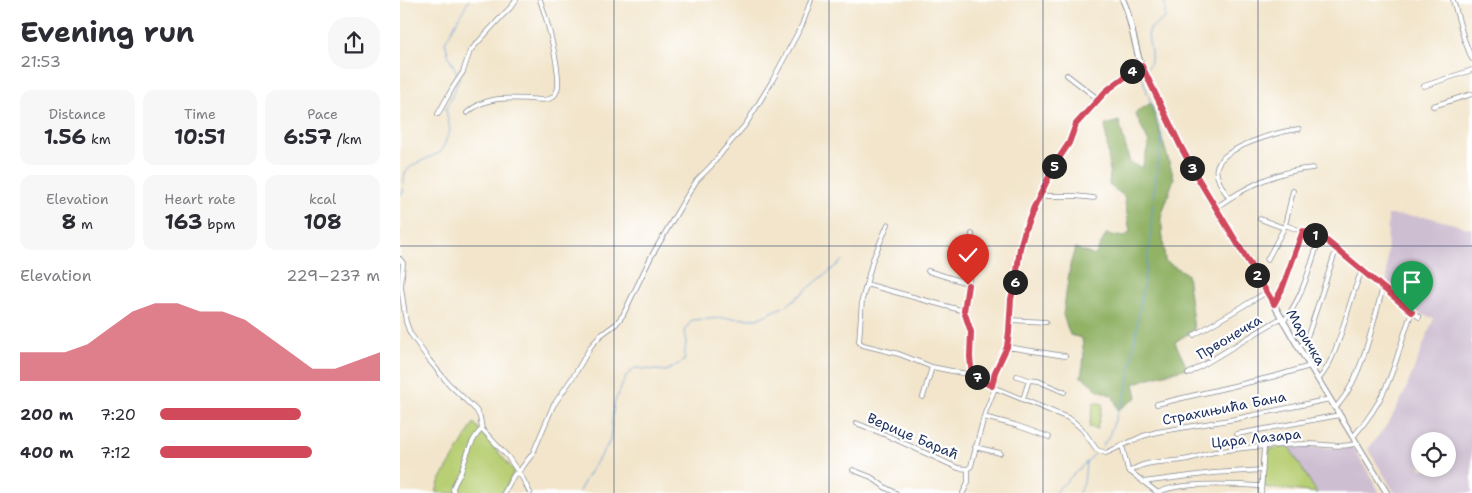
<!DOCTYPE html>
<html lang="en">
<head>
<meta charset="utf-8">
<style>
	:root { --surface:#fff; --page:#f7f7f7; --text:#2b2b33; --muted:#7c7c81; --accent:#d1495b }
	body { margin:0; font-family:"Shantell Sans",sans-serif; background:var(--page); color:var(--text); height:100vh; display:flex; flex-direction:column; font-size:19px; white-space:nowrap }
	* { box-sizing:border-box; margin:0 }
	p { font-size:16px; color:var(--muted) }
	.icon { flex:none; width:28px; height:28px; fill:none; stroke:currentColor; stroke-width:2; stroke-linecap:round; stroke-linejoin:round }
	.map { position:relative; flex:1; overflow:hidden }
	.sheet { display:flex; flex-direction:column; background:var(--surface); width:400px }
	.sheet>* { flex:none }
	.controls { position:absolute; left:1011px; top:432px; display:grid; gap:10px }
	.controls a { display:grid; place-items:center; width:45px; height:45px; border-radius:50%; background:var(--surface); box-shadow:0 2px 8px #0003; font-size:25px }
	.pin { position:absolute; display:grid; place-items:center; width:42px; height:42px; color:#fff; margin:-51px -21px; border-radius:50% 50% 50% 0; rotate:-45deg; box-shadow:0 0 5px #0007 }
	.pin .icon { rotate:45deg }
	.km { position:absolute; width:25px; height:25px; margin:-12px; border-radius:50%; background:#222; color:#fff; font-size:14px; line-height:25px; text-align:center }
	.round { display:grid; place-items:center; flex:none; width:52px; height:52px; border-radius:20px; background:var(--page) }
	.headline { display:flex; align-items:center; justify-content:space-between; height:85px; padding:0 20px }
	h1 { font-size:28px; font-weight:700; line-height:38px }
	.figures { display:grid; grid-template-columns:repeat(3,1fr); gap:8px; height:85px; padding:5px 20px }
	.figures div { display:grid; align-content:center; border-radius:12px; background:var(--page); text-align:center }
	.figures b { font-size:21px; font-weight:700 }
	.figures small { font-size:14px; font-weight:400 }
	.figures p { font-size:14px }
	.chart { height:140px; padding:10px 20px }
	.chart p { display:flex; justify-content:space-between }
	.chart svg { width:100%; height:90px; margin-top:5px; fill:var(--accent); opacity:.7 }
	ul { padding:0 20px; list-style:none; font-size:16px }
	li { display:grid; grid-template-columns:80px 60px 1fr; align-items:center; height:38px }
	li i { height:12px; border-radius:6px; background:var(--accent) }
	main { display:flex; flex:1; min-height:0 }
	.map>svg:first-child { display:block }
	.industrial { fill:#cebed1; fill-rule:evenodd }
	.green { fill:#b8cf74; stroke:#6a7f69 }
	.forest { fill:#92b266; stroke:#567062 }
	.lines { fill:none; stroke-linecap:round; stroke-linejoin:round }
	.stream { stroke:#68a0d7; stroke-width:1 }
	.street-casing { stroke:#868a94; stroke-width:5.5 }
	.secondary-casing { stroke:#868a94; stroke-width:7 }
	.street { stroke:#fff; stroke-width:4 }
	.secondary { stroke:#fff; stroke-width:5 }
	.route-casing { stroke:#fff; stroke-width:10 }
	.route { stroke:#d1495b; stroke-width:6 }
	.grid { fill:none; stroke:#1b2f5e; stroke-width:1; stroke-opacity:0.55 }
	.labels { text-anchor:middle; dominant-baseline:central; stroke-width:4.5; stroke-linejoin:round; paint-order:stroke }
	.street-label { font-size:14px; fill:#1b2f5e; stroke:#fff }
</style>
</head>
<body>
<main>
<section class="sheet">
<div class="headline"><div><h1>Evening run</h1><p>21:53</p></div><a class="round"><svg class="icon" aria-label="share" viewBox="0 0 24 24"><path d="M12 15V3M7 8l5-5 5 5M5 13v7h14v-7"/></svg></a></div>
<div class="figures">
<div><p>Distance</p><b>1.56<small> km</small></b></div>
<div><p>Time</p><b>10:51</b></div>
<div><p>Pace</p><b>6:57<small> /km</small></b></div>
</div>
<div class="figures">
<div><p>Elevation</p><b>8<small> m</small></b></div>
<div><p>Heart rate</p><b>163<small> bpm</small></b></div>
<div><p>kcal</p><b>108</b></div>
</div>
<div class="chart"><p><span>Elevation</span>229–237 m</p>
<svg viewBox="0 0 160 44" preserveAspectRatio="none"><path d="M0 44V30L10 30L20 30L30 26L40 18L50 10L60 6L70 6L80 10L90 10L100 14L110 22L120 30L130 38L140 38L150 34L160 30V44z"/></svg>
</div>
<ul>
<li><b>200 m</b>7:20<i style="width:64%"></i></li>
<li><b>400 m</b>7:12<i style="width:69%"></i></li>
</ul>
</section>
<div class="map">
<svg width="1072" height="493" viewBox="0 0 1072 493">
	<rect width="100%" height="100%" fill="#fff"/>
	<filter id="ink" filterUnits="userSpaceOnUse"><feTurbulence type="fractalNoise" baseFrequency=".02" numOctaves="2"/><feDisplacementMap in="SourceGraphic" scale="10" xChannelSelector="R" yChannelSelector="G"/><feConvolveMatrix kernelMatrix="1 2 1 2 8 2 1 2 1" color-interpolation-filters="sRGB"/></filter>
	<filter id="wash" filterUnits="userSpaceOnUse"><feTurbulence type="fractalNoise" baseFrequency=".0096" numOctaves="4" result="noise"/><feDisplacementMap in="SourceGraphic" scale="20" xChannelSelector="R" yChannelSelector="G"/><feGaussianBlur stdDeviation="1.12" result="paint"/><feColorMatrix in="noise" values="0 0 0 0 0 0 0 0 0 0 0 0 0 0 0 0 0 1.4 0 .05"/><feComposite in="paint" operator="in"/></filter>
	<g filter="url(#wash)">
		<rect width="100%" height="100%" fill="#f2e5cb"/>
		<path class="industrial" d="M988,215L1028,217L1072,229V493H995L968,449L989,422L1004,394L1034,318L1022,315L991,291L987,282ZM1020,441H1048V469H1020Z
			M889,447L954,448L980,493H917Z"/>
		<path class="green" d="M694,402L703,404L697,429L689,427Z
			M74,423L114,471L103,493H36L39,482Z
			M889,447L917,493L864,487L866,454C871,446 881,448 889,447Z"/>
		<path class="forest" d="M751,103L774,178L761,217L765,261L787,274L794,330L775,342L787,368L746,379L734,384L737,397L718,410L713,396L698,390L684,378L681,377L684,357L682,338L670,335L663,315L670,266L675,248L695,256L706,234L724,237L730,232L724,196L709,185L710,172L705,125L719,121L730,163L742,168L749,143L735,113Z"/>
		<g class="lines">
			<path class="stream" d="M746,69L751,62V52L748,36L750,29L765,18V0
				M58,75L49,57L45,42L69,0
				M0,194L3,193L5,172L15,164L41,152L50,131L46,109L60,78
				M702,446L708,438L727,389L750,243L753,197L762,136L744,83L743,75
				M178,493L188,475L210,441L214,404L226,376L235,368L266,371L284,361L286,342L284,331L292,320L324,318L357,319L389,304L442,261
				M654,493L696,453
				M679,493L684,483L686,463"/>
		</g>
	</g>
	<g filter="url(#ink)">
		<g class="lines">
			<g class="street-casing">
				<path id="street" d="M1053,0L1064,39L1072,59
					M667,75L698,99
					M1024,86L1072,70
					M1033,106L1072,94
					M67,113C85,96 107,98 129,99C136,99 143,101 149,99C154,97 157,93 158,87C160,68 147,19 140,0
					M38,114L53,87L63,72L70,51L102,16L111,7L116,0
					M641,194L646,196H675L694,198
					M829,198C824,190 814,177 817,167C822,147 881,131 899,129
					M815,208C846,187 875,171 913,168
					M860,219L884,228L885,225L916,236L927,241L1019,317
					M488,224L473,259L462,300L459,342L463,345L499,354L532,367L572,375L582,380L595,388L668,418L673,421L682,429L697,450L706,453L743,436L757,432L835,419L930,399
					M885,225L893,191
					M0,259L3,263L1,287L6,322L10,333L29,360L48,383L76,410L80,417L82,429L108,457L123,479L130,493
					M867,260L884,228
					M528,271L567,283L568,288L564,311
					M466,284L564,311C573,333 569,353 572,375
					M568,285L572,262V234
					M874,304L882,289L903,231
					M610,320L646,322
					M883,322C903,298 910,266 920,237
					M794,335L867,292
					M607,347L665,356
					M899,348L904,342L909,332L934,256L938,250
					M788,374L881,318
					M617,376L629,380
					M918,380C941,355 947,301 962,271
					M592,386L595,372L607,347L609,332L611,299L616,279L620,248L625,230L634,208L655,164L669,143L676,123L706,91L729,74L742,66
					M523,397L532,367
					M623,399L629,380L638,381L664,392
					M757,404L876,376L910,366
					M936,407C962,380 973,323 983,287
					M584,417L615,425L649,437
					M456,423L486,435L558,468L568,469L571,466L585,413L595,388
					M837,434L940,415
					M953,437C966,422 977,407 985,389C997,364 1002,337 1012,312
					M722,445L728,470L758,493
					M575,447L600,453
					M453,470L471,477L486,488L496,493
					M730,472C743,460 766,463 782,460C793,459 804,454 815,452C844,447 874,445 904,444C919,443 944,449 957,443
					M743,482L813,473L863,470
					M55,493L53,490C53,484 58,479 61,472C66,458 70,440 82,429
					M104,493L114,475L121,469L133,453L153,406L175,374L191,346L201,335L216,324L223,315L251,257L285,199L297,180L311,166L323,151L346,124L371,83L402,25L411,0
					M563,493L568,482V469
					M758,493C777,481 837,485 861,486
					M861,493L864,447"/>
			</g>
			<g class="secondary-casing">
				<path id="secondary" d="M723,0L727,10L739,59L781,147L803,188L854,270L899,348L987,493"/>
			</g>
			<use href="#street" class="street"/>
			<use href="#secondary" class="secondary"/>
		</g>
	</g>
	<g class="lines" filter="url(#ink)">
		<g class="route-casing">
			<path id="route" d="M568,285L564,311L571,332L570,357L572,376L592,386L595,372L607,347L609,332L611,299L616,279L620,248L625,230L634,208L655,164L669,143L676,124L706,91L729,74L742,66L781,147L796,175L874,304L882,289L903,231L920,237L927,241L1012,312"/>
		</g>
		<use href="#route" class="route"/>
	</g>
	<path class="grid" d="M214,0V493M429,0V493M643,0V493M858,0V493M0,246H1072"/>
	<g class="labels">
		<g class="street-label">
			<text transform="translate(829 337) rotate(-31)">Првонечка</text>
			<text transform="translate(906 337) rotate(59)">Маричка</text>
			<text transform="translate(824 408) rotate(-11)">Страхињића Бана</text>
			<text transform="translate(513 436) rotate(23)">Верице Бараћ</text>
			<text transform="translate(856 438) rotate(-6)">Цара Лазара</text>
		</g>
	</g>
</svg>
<div class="controls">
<a><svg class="icon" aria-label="locate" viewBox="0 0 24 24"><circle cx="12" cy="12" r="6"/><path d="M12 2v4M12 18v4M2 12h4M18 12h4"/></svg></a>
</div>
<div class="pin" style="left:1012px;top:312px;background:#1e9e55"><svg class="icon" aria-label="arrive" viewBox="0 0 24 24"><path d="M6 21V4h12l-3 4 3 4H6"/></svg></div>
<div class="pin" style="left:568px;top:285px;background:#d93025"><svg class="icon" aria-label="check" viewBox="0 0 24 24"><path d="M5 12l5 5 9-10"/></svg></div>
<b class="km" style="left:915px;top:235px">1</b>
<b class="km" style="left:857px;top:275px">2</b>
<b class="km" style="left:792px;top:168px">3</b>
<b class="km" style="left:732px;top:71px">4</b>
<b class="km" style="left:654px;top:166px">5</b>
<b class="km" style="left:615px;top:282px">6</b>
<b class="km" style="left:577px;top:377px">7</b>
</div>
</main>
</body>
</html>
